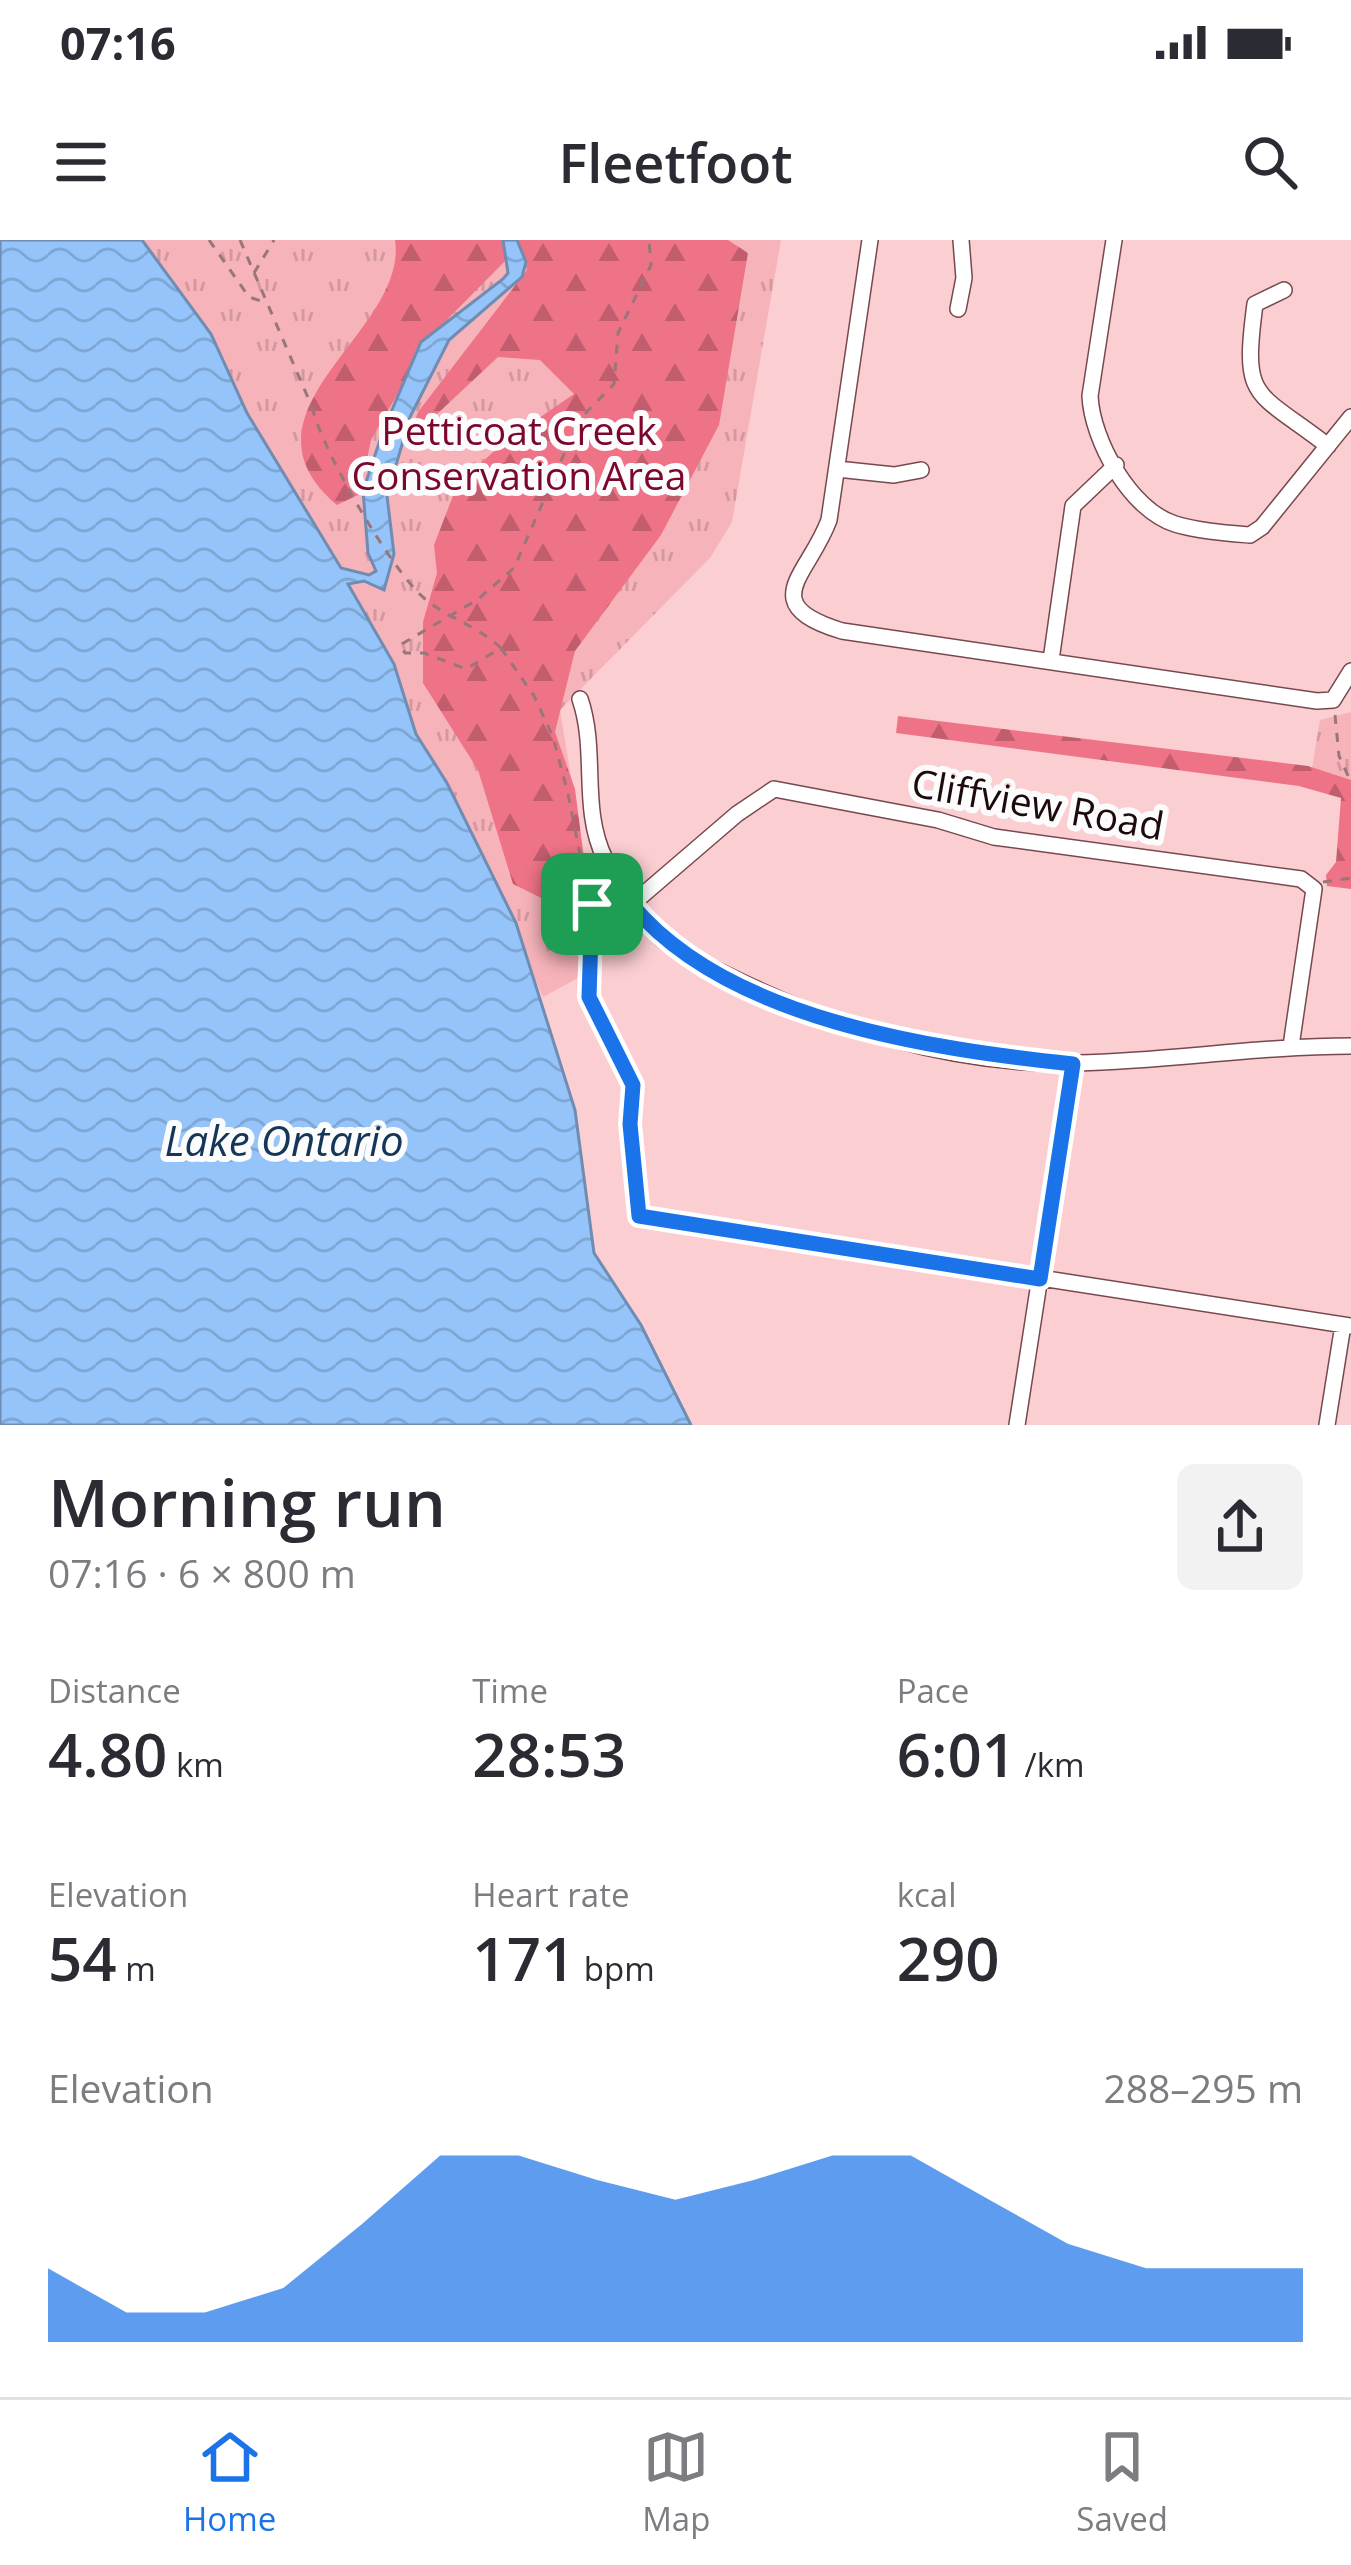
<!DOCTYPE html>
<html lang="en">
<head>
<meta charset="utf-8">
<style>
	:root { --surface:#fff; --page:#f2f2f3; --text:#2b2b33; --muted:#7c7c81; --line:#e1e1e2; --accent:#1a73e8 }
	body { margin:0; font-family:"Open Sans",sans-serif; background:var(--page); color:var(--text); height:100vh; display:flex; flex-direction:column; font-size:45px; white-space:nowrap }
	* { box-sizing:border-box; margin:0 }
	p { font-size:39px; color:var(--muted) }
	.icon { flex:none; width:66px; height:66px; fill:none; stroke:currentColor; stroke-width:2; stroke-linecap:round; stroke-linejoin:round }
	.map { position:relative; height:1185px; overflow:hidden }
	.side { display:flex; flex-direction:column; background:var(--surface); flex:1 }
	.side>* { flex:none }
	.pin { position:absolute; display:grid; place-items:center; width:102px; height:102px; color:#fff; margin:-51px; border-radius:24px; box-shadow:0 6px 18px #0006 }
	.round { display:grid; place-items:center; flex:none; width:126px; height:126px; border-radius:18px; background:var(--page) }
	.summary { display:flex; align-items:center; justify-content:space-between; height:204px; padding:0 48px }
	h1 { font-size:66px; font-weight:600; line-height:90px }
	.metrics { display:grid; grid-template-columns:repeat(3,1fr); gap:18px; height:204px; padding:12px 48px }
	.metrics div { display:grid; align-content:center }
	.metrics b { font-size:60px; font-weight:600 }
	.metrics small { font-size:33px; font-weight:400 }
	.metrics p { font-size:33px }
	.chart { height:336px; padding:24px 48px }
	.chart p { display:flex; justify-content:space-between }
	.chart svg { width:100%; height:216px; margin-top:12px; fill:var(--accent); opacity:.7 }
	.status { display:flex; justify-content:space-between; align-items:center; height:84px; padding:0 60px; background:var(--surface); direction:ltr }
	.status svg { height:33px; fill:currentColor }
	header { display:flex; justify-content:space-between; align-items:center; height:156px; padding:0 48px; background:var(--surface); font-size:54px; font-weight:600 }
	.menu { display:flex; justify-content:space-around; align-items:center; height:168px; border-top:3px solid var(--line); background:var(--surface); font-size:33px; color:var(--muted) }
	.menu a { display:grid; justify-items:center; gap:6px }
	.menu .current { color:var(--accent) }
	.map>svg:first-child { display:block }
	.grass { fill:url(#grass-tufts) }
	.forest { fill:url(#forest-firs) }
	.water { fill:url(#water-waves); stroke:#708cb2; stroke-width:3 }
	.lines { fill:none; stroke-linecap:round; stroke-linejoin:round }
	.minor-casing { stroke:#77494e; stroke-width:18 }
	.path { stroke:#98767a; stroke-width:3; stroke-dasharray:9 9; stroke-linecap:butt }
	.minor { stroke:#fff; stroke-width:15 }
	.path-bridge { stroke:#98767a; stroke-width:3; stroke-dasharray:9 9; stroke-linecap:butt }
	.route-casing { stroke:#fff; stroke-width:24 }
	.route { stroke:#1a73e8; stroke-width:15 }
	.labels { text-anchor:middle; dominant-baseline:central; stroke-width:12; stroke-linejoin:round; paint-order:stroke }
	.park-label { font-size:39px; fill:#7c062d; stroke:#fcfcfc }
	.street-label { font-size:39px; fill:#1d0a0d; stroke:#fcfcfc }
	.water-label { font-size:42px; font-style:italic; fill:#143659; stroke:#fcfcfc }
</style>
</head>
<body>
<div class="status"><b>07:16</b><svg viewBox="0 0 49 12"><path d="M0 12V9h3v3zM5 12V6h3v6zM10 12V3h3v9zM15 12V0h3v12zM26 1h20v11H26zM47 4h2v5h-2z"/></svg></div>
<header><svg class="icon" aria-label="menu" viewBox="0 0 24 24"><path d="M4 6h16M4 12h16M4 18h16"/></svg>Fleetfoot<svg class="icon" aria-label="search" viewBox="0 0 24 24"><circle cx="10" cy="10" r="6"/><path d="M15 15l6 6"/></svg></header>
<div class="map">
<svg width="1351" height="1185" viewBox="0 0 1351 1185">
	<defs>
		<pattern id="grass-tufts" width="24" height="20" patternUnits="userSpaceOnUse" patternTransform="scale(3)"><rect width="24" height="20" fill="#f7b3ba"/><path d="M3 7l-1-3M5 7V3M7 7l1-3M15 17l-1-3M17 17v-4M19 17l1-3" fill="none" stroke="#d3999f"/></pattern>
		<pattern id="forest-firs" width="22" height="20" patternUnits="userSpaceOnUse" patternTransform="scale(3)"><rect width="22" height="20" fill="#ef7387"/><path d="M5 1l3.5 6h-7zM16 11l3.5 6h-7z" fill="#c15d6d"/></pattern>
		<pattern id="water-waves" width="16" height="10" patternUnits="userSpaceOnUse" patternTransform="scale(3)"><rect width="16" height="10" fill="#94c4f9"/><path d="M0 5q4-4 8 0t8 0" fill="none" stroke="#7fa7d4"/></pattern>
	</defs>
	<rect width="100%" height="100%" fill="#fbced2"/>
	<path class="grass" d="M142,0H781L732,282L710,318L560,470L592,665L593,730L543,757L447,543L416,494L394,424L247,173L211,94Z
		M1351,472V540L1311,534L1320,480Z"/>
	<path class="forest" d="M395,0H728L748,13L719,185L661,295L575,411L555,492L575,549L585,626L571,668L594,684L513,644L478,530L423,443V382L437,333L434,305L458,243L507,200L574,154L540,120L498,117L436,175L413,186L418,172L527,30L520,6L431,96L371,200L360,254L337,265C226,171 409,92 395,0Z
		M898,476L1308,526L1351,540V649L1327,646L1326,635L1336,622L1341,558L1299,546L896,493Z"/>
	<path class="water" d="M0,0H142L211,94L247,173L341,328L369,335L376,331L368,313L363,251L383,191L421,102L503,39L508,33L503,0H517L526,22L522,37L449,100L410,177L387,256L394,314L384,350L364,341L348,344L394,424L416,494L447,543L516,683L575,870L594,1013L641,1085L691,1185H0Z"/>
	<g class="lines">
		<g class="minor-casing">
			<path id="minor" d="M870,0L829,280C809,335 754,364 842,391L1317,461L1333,460L1351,431
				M1114,0L1090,156C1092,200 1130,270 1175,284C1198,291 1226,293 1250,295L1262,287L1351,177
				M1284,50L1255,64C1242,162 1254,149 1328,206
				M958,69L964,38L961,0
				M837,229L894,235L921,230
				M1051,420L1073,266L1116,225
				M580,459C598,511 580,568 605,619C618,646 635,674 656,694C672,710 699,721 719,731C828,786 954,827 1078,823C1169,821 1260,806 1351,806
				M631,665L737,574L774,549L938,580L994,597L1301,639L1314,649L1291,806
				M639,976L1351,1086
				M1017,1185L1073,824
				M1327,1185L1343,1085"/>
		</g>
		<path class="path" d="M209,0L249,57L261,61
			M240,0L312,167
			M254,33L274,0
			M1335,475L1339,516L1351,542
			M1323,642L1351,638
			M594,665L619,673
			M595,695L619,674
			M637,963L633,845L589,757L587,713L594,684L568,554L553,497L534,456L501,408L466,429L424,413H405L400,405L477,360L514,328L579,180L614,144L618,93L651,25L649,0"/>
		<use href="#minor" class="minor"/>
		<path class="path-bridge" d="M312,167C322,210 391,330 424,358C447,378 476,385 501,408"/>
	</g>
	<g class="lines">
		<g class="route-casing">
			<path id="route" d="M592,664L620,673L632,665C728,780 932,809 1073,824L1040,1039L639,976L630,884L633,845L589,757Z"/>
		</g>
		<use href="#route" class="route"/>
	</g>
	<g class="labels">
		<g class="park-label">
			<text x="519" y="189">Petticoat Creek<tspan x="519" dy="45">Conservation Area</tspan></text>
		</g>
		<g class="street-label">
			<text transform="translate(1038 563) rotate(10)">Cliffview Road</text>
		</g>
		<g class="water-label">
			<text x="284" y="899">Lake Ontario</text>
		</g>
	</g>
</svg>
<div class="pin" style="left:592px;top:664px;background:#1e9e55"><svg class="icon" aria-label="arrive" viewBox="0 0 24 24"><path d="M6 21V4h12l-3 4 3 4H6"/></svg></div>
</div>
<section class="side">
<div class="summary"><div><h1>Morning run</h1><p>07:16 · 6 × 800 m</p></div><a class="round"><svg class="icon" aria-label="share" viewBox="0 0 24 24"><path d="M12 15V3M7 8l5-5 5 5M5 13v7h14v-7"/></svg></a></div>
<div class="metrics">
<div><p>Distance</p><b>4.80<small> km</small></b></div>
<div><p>Time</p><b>28:53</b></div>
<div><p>Pace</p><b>6:01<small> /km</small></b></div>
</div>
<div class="metrics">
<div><p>Elevation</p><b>54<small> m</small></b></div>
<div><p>Heart rate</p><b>171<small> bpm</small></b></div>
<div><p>kcal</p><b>290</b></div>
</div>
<div class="chart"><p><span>Elevation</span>288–295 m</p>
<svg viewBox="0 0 160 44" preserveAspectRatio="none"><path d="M0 44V29L10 38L20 38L30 33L40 20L50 6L60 6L70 11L80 15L90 11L100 6L110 6L120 15L130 24L140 29L150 29L160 29V44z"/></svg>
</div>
</section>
<nav class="menu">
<a class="current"><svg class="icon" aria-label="home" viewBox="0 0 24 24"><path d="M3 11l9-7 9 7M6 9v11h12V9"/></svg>Home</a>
<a><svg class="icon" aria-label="map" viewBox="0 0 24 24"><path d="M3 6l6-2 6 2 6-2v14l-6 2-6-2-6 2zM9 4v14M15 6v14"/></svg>Map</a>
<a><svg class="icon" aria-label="saved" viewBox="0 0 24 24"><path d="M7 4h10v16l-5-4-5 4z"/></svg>Saved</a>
</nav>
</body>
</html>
